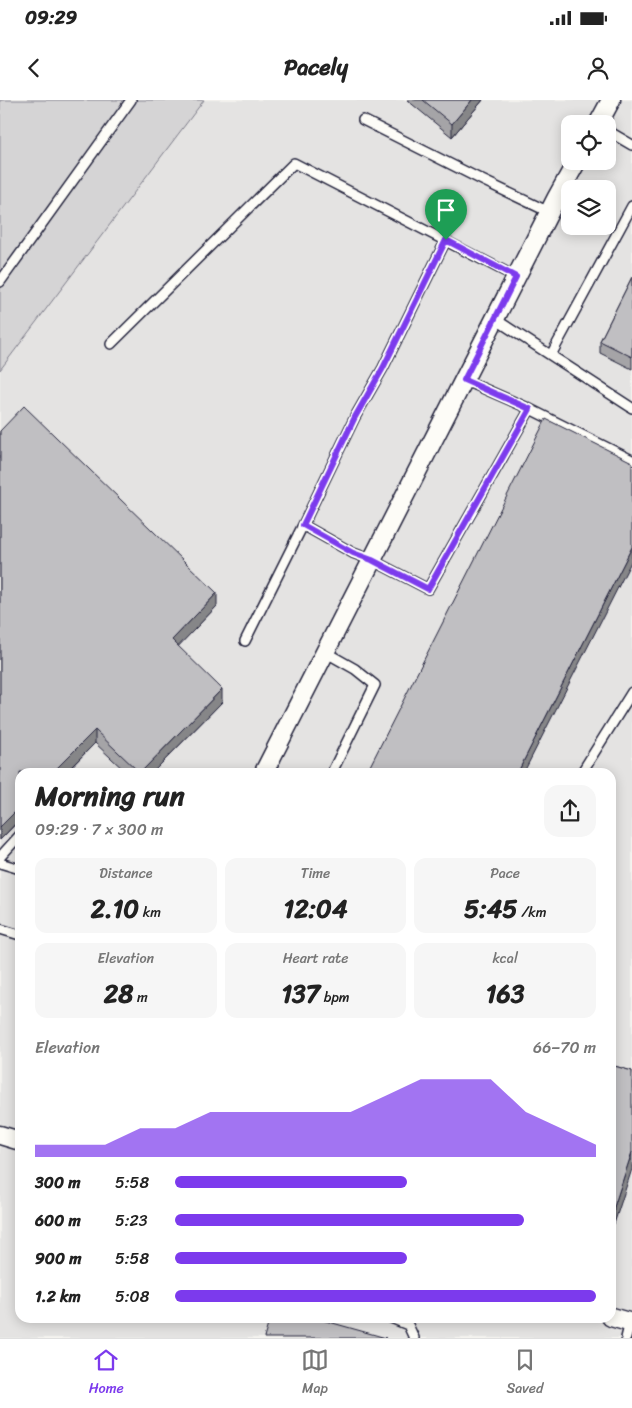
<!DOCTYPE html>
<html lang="en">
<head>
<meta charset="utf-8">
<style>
	:root { --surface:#fff; --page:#f6f6f6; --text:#222; --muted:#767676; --line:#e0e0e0; --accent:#7c3aed }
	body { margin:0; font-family:Sriracha,sans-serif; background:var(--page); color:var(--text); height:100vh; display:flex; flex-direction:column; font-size:19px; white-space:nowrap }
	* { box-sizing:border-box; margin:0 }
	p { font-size:16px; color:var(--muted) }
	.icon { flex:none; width:28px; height:28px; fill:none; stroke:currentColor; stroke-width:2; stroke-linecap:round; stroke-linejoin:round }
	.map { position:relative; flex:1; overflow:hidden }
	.drawer { position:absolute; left:15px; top:668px; width:601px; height:555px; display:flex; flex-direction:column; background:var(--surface); border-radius:15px; box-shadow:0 2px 12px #0003 }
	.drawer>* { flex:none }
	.fabs { position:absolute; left:561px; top:15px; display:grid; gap:10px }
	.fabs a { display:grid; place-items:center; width:55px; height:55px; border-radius:10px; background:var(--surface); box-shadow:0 2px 12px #0003; font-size:25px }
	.pin { position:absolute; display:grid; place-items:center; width:42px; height:42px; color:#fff; margin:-51px -21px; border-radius:50% 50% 50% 0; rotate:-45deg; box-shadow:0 0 5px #0007 }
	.pin .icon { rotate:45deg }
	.round { display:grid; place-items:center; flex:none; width:52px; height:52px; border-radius:15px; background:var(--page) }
	.summary { display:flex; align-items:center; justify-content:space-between; height:85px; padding:0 20px }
	h1 { font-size:28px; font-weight:800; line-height:38px }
	.figures { display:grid; grid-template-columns:repeat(3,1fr); gap:8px; height:85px; padding:5px 20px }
	.figures div { display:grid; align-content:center; border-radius:12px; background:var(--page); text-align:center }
	.figures b { font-size:25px; font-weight:800 }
	.figures small { font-size:14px; font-weight:400 }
	.figures p { font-size:14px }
	.chart { height:140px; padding:10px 20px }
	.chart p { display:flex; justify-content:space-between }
	.chart svg { width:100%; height:90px; margin-top:5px; fill:var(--accent); opacity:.7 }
	ul { padding:0 20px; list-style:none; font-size:16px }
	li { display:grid; grid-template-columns:80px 60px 1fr; align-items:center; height:38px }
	li i { height:12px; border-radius:6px; background:var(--accent) }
	.status { display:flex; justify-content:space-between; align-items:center; height:35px; padding:0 25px; background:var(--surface); direction:ltr }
	.status svg { height:14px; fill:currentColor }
	header { display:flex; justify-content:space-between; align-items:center; height:65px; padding:0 20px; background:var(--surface); font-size:22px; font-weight:800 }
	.menu { display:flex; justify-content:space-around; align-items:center; height:70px; border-top:1px solid var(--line); background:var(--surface); font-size:14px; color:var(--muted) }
	.menu a { display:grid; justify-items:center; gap:2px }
	.menu .on { color:var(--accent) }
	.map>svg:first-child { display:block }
	.built { fill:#e4e3e2; fill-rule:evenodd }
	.green { fill:#d5d4d5; stroke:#7c7b88 }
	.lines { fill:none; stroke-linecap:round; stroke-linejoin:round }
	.service-casing { stroke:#22223b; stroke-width:12 }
	.minor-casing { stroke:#22223b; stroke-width:21 }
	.service { stroke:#fdfcf7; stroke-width:9 }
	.minor { stroke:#fdfcf7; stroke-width:18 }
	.wall { fill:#a5a4a7; stroke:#22223b }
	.shaded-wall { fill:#868688; stroke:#22223b }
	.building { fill:#c0bfc2; stroke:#22223b }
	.route-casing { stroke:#fff; stroke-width:10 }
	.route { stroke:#7c3aed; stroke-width:6 }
</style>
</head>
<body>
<div class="status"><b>09:29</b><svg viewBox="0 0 49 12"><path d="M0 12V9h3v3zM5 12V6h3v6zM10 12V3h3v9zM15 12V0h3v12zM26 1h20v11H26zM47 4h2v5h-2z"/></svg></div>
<header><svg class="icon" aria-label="back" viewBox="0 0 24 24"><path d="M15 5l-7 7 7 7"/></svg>Pacely<svg class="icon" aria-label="person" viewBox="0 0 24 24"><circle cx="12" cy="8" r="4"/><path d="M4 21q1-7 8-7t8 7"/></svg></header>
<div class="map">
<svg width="632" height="1238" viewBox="0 0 632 1238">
	<rect width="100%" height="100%" fill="#f4f3ef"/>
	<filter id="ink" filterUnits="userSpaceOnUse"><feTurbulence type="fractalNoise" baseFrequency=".02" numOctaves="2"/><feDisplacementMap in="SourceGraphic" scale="10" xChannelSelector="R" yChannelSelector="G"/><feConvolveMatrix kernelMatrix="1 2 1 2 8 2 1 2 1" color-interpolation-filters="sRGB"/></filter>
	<g filter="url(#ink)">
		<path class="built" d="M204,0H632V1238H0V270ZM570,24H608V61H570ZM570,89H608V126H570ZM20,672H611V1218H20Z"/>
		<path class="green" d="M0,0H204L0,270Z"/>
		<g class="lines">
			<g class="service-casing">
				<path id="service" d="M363,20L482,80L549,112
					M608,31L632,45
					M0,182L131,0
					M495,219L632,308
					M111,244L294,63L516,177
					M551,255L632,106
					M464,280L528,308L632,360
					M303,425L353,453L372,460L428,489L530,309
					M245,541L303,425L355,317L383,268L446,140
					M325,552L355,569L375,585L332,672
					M582,672L632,592
					M0,757L20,735
					M0,763L20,769
					M0,829L20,835
					M391,1218L408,1225L414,1238
					M626,1238L630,1222"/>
			</g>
			<g class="minor-casing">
				<path id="minor" d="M598,24L611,0
					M264,672L557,97L577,61
					M0,1035L20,1041
					M611,1217L632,1223"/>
			</g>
			<use href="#service" class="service"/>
			<use href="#minor" class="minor"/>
		</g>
		<path class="wall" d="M407,0H483L452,37Z
			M632,177V269L600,253V241Z
			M0,331L217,506L178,546L222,602L153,672H126L95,643L0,740Z
			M611,965L632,971L614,1124L611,1123Z"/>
		<path class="shaded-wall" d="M472,0H483L452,37V24Z
			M632,447V460L524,672H518Z
			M217,493V506L172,553V540Z
			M222,589V602L153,672H141Z
			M95,630V643L66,672H53Z
			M20,707V719L0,740V727Z
			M632,1052V1069L614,1124V1107Z"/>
		<path class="building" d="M423,0H472L452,24Z
			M632,177V257L600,241Z
			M24,306L217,493L172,540L222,589L141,672H139L95,630L53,672H20V707L0,727V331Z
			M546,319L632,362V447L518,672H367Z
			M611,965L632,971V1052L614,1107L611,1106Z
			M270,1218H315L386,1238H264Z"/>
	</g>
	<g class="lines" filter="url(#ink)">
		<g class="route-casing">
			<path id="route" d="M446,140L516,177L464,280L530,309L428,489L372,460L353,453L303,425L355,317L383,268Z"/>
		</g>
		<use href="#route" class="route"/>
	</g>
</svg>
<div class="fabs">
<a><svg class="icon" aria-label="locate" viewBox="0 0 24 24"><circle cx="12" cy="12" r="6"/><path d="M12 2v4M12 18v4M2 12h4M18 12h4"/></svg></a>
<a><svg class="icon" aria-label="layers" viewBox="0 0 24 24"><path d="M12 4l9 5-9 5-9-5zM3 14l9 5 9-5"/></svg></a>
</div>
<div class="pin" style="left:446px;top:140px;background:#1e9e55"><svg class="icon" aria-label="arrive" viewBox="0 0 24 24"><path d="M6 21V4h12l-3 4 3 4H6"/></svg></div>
<section class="drawer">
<div class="summary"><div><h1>Morning run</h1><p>09:29 · 7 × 300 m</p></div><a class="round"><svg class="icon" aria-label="share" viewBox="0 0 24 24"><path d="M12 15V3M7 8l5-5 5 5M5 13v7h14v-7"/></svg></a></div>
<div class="figures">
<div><p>Distance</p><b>2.10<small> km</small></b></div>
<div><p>Time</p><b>12:04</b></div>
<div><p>Pace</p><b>5:45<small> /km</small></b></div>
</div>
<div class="figures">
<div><p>Elevation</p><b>28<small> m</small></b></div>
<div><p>Heart rate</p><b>137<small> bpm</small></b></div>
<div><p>kcal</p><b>163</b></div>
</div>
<div class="chart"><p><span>Elevation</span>66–70 m</p>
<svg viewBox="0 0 160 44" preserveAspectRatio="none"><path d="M0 44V38L10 38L20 38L30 30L40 30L50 22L60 22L70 22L80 22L90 22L100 14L110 6L120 6L130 6L140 22L150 30L160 38V44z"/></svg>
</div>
<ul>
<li><b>300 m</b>5:58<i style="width:55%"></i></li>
<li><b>600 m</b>5:23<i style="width:83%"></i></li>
<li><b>900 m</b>5:58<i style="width:55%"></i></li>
<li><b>1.2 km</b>5:08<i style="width:100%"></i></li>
</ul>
</section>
</div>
<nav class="menu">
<a class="on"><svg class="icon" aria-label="home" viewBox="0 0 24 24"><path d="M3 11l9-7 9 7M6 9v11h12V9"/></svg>Home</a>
<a><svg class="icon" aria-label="map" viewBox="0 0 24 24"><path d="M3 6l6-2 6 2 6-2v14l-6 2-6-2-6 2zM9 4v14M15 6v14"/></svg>Map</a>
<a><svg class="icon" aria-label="saved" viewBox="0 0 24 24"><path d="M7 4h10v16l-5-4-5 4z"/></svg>Saved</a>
</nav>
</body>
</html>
